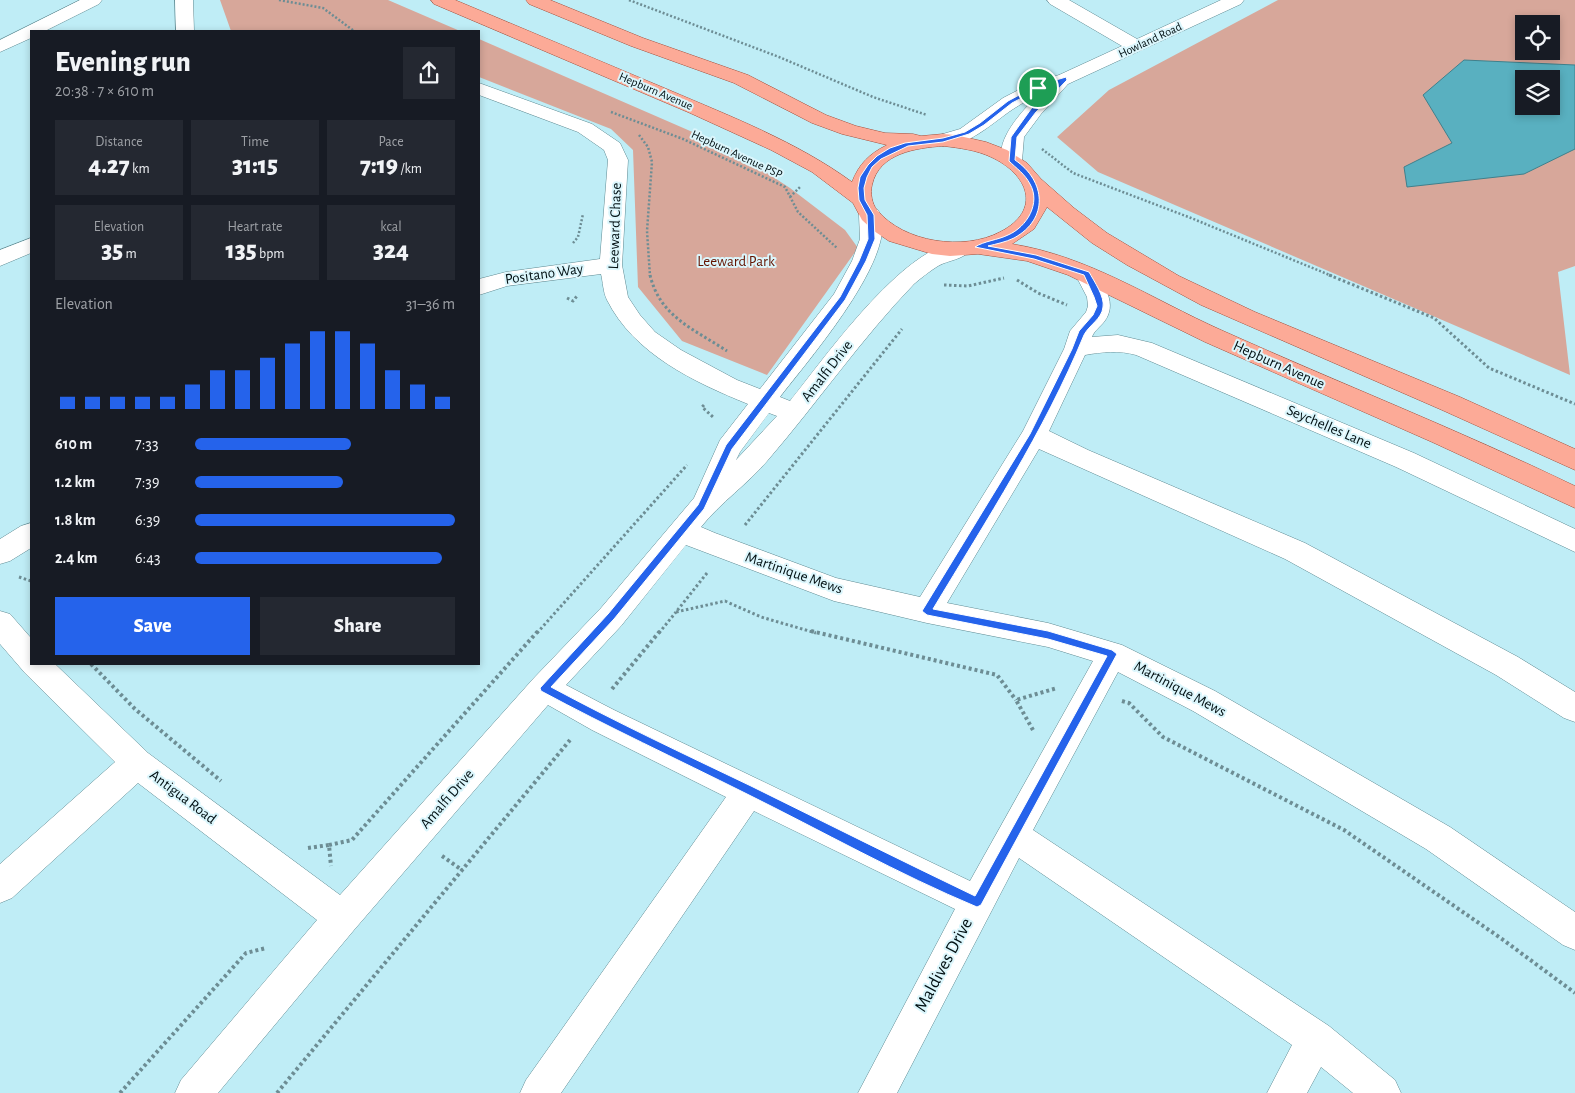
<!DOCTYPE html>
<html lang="en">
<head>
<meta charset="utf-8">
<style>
	:root { --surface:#171b24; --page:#242831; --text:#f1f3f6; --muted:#9ea1a6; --accent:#2563eb }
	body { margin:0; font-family:"Alegreya Sans",sans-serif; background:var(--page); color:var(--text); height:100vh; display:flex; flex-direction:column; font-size:19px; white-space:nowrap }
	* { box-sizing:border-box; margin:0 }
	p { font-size:16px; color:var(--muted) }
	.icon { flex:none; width:28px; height:28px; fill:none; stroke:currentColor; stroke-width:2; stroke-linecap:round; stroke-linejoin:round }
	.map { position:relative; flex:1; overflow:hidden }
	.side { position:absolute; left:30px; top:30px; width:450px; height:635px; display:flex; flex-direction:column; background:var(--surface); border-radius:0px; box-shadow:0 2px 8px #0003 }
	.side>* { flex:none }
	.buttons { position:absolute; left:1515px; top:15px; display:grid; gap:10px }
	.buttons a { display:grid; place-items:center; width:45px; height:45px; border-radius:0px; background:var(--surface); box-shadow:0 2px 8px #0003; font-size:25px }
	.pin { position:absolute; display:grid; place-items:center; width:42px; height:42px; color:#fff; margin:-21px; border:2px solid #fff; border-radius:50%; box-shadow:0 1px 5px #0007 }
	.round { display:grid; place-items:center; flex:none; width:52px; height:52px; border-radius:0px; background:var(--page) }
	.overview { display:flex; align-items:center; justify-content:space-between; height:85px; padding:0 25px }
	h1 { font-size:28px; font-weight:800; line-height:38px }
	.figures { display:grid; grid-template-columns:repeat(3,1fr); gap:8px; height:85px; padding:5px 25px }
	.figures div { display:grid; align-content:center; border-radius:0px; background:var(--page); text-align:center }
	.figures b { font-size:25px; font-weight:800 }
	.figures small { font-size:14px; font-weight:400 }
	.figures p { font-size:14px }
	.chart { height:140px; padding:10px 25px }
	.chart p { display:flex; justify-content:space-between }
	.chart svg { width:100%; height:90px; margin-top:5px; stroke:var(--accent); stroke-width:6 }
	.action { display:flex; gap:10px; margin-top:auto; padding:10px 25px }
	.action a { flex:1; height:58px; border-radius:0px; background:var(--accent); color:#fff; font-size:20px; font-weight:800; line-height:58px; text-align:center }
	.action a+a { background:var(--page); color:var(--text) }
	ul { padding:0 25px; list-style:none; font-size:16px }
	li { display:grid; grid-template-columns:80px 60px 1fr; align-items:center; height:38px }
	li i { height:12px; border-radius:6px; background:var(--accent) }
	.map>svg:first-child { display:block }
	.green { fill:#d7a79a; fill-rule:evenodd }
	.water { fill:#59b0c0; stroke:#3f808c; fill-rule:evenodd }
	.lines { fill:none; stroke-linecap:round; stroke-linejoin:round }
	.minor-casing { stroke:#5f8a92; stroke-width:1 }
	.major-casing { stroke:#a34f3c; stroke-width:1 }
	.path-far2 { stroke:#6d8d94; stroke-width:2.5; stroke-dasharray:2 2; stroke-linecap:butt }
	.path-far1 { stroke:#6d8d94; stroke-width:3; stroke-dasharray:2.5 2.5; stroke-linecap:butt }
	.path { stroke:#6d8d94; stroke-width:4; stroke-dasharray:3 3; stroke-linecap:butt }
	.minor { fill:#fff; fill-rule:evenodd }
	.major { fill:#fcaa97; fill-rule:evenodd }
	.route { fill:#2563eb; stroke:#fff; fill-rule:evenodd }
	.labels { text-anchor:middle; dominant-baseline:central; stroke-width:4; stroke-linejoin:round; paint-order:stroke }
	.far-street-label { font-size:12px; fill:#010f12; stroke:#dbf6fc }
	.street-label { font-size:15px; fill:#010f12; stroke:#dbf6fc }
	.park-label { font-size:15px; fill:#641400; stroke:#dbf6fc }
	.near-street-label { font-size:18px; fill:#010f12; stroke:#dbf6fc }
</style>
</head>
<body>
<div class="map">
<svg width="1575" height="1093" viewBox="0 0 1575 1093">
	<rect width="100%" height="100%" fill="#bfedf6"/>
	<path class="green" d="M220,0H388L460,31H231Z
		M1278,0H1575V266L1558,272L1570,375L1098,172L1057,137L1109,90ZM1524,24H1551V51H1524ZM1524,79H1551V106H1524Z
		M479,39L727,147L790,188L845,230L858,248L767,375L682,341L638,287L633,150L611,129L479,77Z"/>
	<path class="water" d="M1464,60L1575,65V149L1524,174L1407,187L1404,167L1452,143L1423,95ZM1524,79H1551V106H1524Z"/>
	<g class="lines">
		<g class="minor-casing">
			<path id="minor" d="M80,0H102L99,4L45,31H31V38L0,52V40Z
				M175,0H193L194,31H176Z
				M1047,0H1069L1137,39L1221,0H1244L1241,4L1068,84L1041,114L1024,137L1022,161L1019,165L1012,167L1005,165C990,144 1024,109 1038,95C1031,98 1024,102 1018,106C994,120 966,152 936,144L933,140L936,136L960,129L1003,98L1030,84L1059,75L1122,46L1050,4Z
				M479,83L592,124L620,143L628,160L622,265L628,297L640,315L655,332L681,350L737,380L760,389L834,294L852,261L860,239L859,215L862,210L870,208L878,210C904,251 805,364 780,397L790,401C821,363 914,229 968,244L971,249C964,260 948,260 938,266C930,271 921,278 914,284C861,339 818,402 768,460C748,484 721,502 701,527L715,533L836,578L920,597L1023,431L1064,349L1070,331L1086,312L1088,306L1087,297L1075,274L1078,269L1086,267L1094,269C1104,285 1118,304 1104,322C1100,327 1094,331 1092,337L1118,335L1152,343L1414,453L1575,529V552L1396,467L1136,355C1119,350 1102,352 1085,355L1049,431L1088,450L1305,543L1518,657L1575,692V722L1564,718L1496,675L1285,559L1039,449L947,603L1048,623L1122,645L1215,691L1450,827L1575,912V950L1563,945L1426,849L1193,711L1118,672L1033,830L1329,1026L1395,1080L1401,1093H1353L1321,1067L1307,1093H1267L1292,1045L1019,858L897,1093H858L955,909L754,811L561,1093H520L526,1080L726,797L592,730L548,705L354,930L218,1093H175L181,1080L317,920L138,783L12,898L0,903V864L115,762L25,673L0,644V611L10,614L31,638V664H55L148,753L340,895L533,679L601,608L694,498L720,440L748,404C694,382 634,354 607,300C603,292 603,282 601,274L507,286L479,295V279L506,272L600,259L608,160L604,150L578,132L479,95ZM769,413L777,416L736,460L740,452ZM686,545L834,601L927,623L1048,647L1093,661L970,881L614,710L566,685L621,626Z
				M31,238V253L0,266V250Z
				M31,523V548L10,561L0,564V539L21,526Z"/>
		</g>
		<g class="major-casing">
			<path id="major" d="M431,0H455C526,30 598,60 669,90C732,117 797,142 852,182C859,164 869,154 887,145L842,134L812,123L734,83L631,46L529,4L526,0H550L643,38L748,75L826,115L856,126L885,133L913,134L921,136L943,134L955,135L986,142L1007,150L1027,163L1041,179L1074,208L1107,233L1179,276L1255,312L1460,397L1575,449V470L1442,410L1201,305L1127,265L1092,243L1047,207L1034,229L1012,244C1088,256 1152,299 1221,330C1339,383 1459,430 1575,486V508L1432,442L1205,342L1068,275L1027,261L978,254L950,256L932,254L889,241L874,231L862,220L853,203L812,172L771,150L690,113L434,4ZM943,146C960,148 976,150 991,157C1028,174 1043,210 1000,232C964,251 904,243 877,210C872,204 870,193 872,185C879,153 916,148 943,146Z"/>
		</g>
		<path class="path-far2" d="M279,0L323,8L354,31
			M629,0L779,57L873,97L927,115
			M611,112L683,139L785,187L798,212L837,248
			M639,135L648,147L652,162L647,231L650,276
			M1042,149L1073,173L1191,218L1332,276
			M790,197L801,186
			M573,243L578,237L583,214"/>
		<path class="path-far1" d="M650,275C660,317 694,329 727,351
			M1329,275L1434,318L1489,368L1575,404
			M1017,280L1038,293L1067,305
			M944,285L968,286L1004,278
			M567,298L573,301L577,296
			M704,405L702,407L713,417
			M745,525L902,329
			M707,573L676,612L725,601L761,617L816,633
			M19,577L31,581
			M537,633L687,465
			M659,633L676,612"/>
		<path class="path" d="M811,631L997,675L1016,700
			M91,664L135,709L221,781
			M612,689L660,631
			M1122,701L1129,703L1163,737L1344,830L1502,939L1575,993
			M1033,730L1016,700L1057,688
			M329,845L352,840L538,631
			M308,848L329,845L331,866
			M442,856L462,870
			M120,1093L246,953L266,948
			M277,1093L570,740"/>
		<use href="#minor" class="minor"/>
		<use href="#major" class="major"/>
	</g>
	<path class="route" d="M1066,77L1067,80L1036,112L1017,137L1015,160C1046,181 1049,219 1014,238C1006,242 996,244 988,246L1036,255L1089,272C1094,281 1105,297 1103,307C1102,319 1089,325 1084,335C1044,432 987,519 933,609L1048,631L1112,650L1117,654L981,905L977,907C898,874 822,831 745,793C677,759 608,727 541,691L540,688L608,614L698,505L726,445L840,297L859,261L868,239L867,215L859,200L858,188L860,177L868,165L877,156L890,148L905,143L943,138L965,132L980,123L1008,101L1036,86ZM1058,83L1031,109L1011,137L1009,161C1016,168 1025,174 1030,184C1041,203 1027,227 1008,235C998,240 984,241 975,247L1034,259L1084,275L1094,297L1097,306L1093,315L1079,331L1072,349L1030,434L922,611L927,615L1048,639L1107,656L975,896C900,860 826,823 751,786C684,754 616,722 551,687L614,619L704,509L732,449L845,300L866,261L875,239L874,215L865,200L864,188L867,177L872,167L881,159L908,146L943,142L969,134L984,125L1012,103L1039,89Z"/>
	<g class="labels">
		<g class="far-street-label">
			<text transform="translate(1150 40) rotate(-25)">Howland Road</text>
			<text transform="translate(656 91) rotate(23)">Hepburn Avenue</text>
			<text transform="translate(737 154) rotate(25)">Hepburn Avenue PSP</text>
		</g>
		<g class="street-label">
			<text transform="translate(615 226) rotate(-88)">Leeward Chase</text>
			<text transform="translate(544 274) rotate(-8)">Positano Way</text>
			<text transform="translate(1279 365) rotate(24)">Hepburn Avenue</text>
			<text transform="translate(827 371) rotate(-52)">Amalfi Drive</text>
			<text transform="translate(1329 427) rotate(23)">Seychelles Lane</text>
			<text transform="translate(794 573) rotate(19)">Martinique Mews</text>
			<text transform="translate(1180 689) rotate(28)">Martinique Mews</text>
			<text transform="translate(183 797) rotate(37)">Antigua Road</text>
			<text transform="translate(447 799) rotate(-49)">Amalfi Drive</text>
		</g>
		<g class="park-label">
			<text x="736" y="261">Leeward Park</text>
		</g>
		<g class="near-street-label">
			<text transform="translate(944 965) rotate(-62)">Maldives Drive</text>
		</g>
	</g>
</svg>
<div class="buttons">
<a><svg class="icon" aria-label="locate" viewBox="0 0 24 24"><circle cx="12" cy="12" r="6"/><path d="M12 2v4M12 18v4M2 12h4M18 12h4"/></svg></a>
<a><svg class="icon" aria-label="layers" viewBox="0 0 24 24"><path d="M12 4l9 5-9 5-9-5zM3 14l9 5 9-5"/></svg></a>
</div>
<div class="pin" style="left:1038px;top:88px;background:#1e9e55"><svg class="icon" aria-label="arrive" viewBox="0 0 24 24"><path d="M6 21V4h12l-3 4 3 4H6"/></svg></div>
<section class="side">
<div class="overview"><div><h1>Evening run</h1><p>20:38 · 7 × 610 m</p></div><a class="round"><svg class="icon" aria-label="share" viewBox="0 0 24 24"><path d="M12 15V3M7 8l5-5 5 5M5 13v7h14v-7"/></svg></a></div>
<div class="figures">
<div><p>Distance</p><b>4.27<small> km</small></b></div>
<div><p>Time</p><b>31:15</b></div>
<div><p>Pace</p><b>7:19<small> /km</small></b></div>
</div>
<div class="figures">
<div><p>Elevation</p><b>35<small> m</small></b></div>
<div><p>Heart rate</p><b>135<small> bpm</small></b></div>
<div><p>kcal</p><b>324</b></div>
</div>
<div class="chart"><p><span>Elevation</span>31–36 m</p>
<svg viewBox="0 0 160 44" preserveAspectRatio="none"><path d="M5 44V38M15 44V38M25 44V38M35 44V38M45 44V38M55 44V32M65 44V25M75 44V25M85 44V19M95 44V12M105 44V6M115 44V6M125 44V12M135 44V25M145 44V32M155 44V38"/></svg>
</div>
<ul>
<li><b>610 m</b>7:33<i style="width:60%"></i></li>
<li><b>1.2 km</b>7:39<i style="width:57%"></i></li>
<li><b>1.8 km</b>6:39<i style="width:100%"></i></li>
<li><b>2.4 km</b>6:43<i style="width:95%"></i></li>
</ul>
<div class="action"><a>Save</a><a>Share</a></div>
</section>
</div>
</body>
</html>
